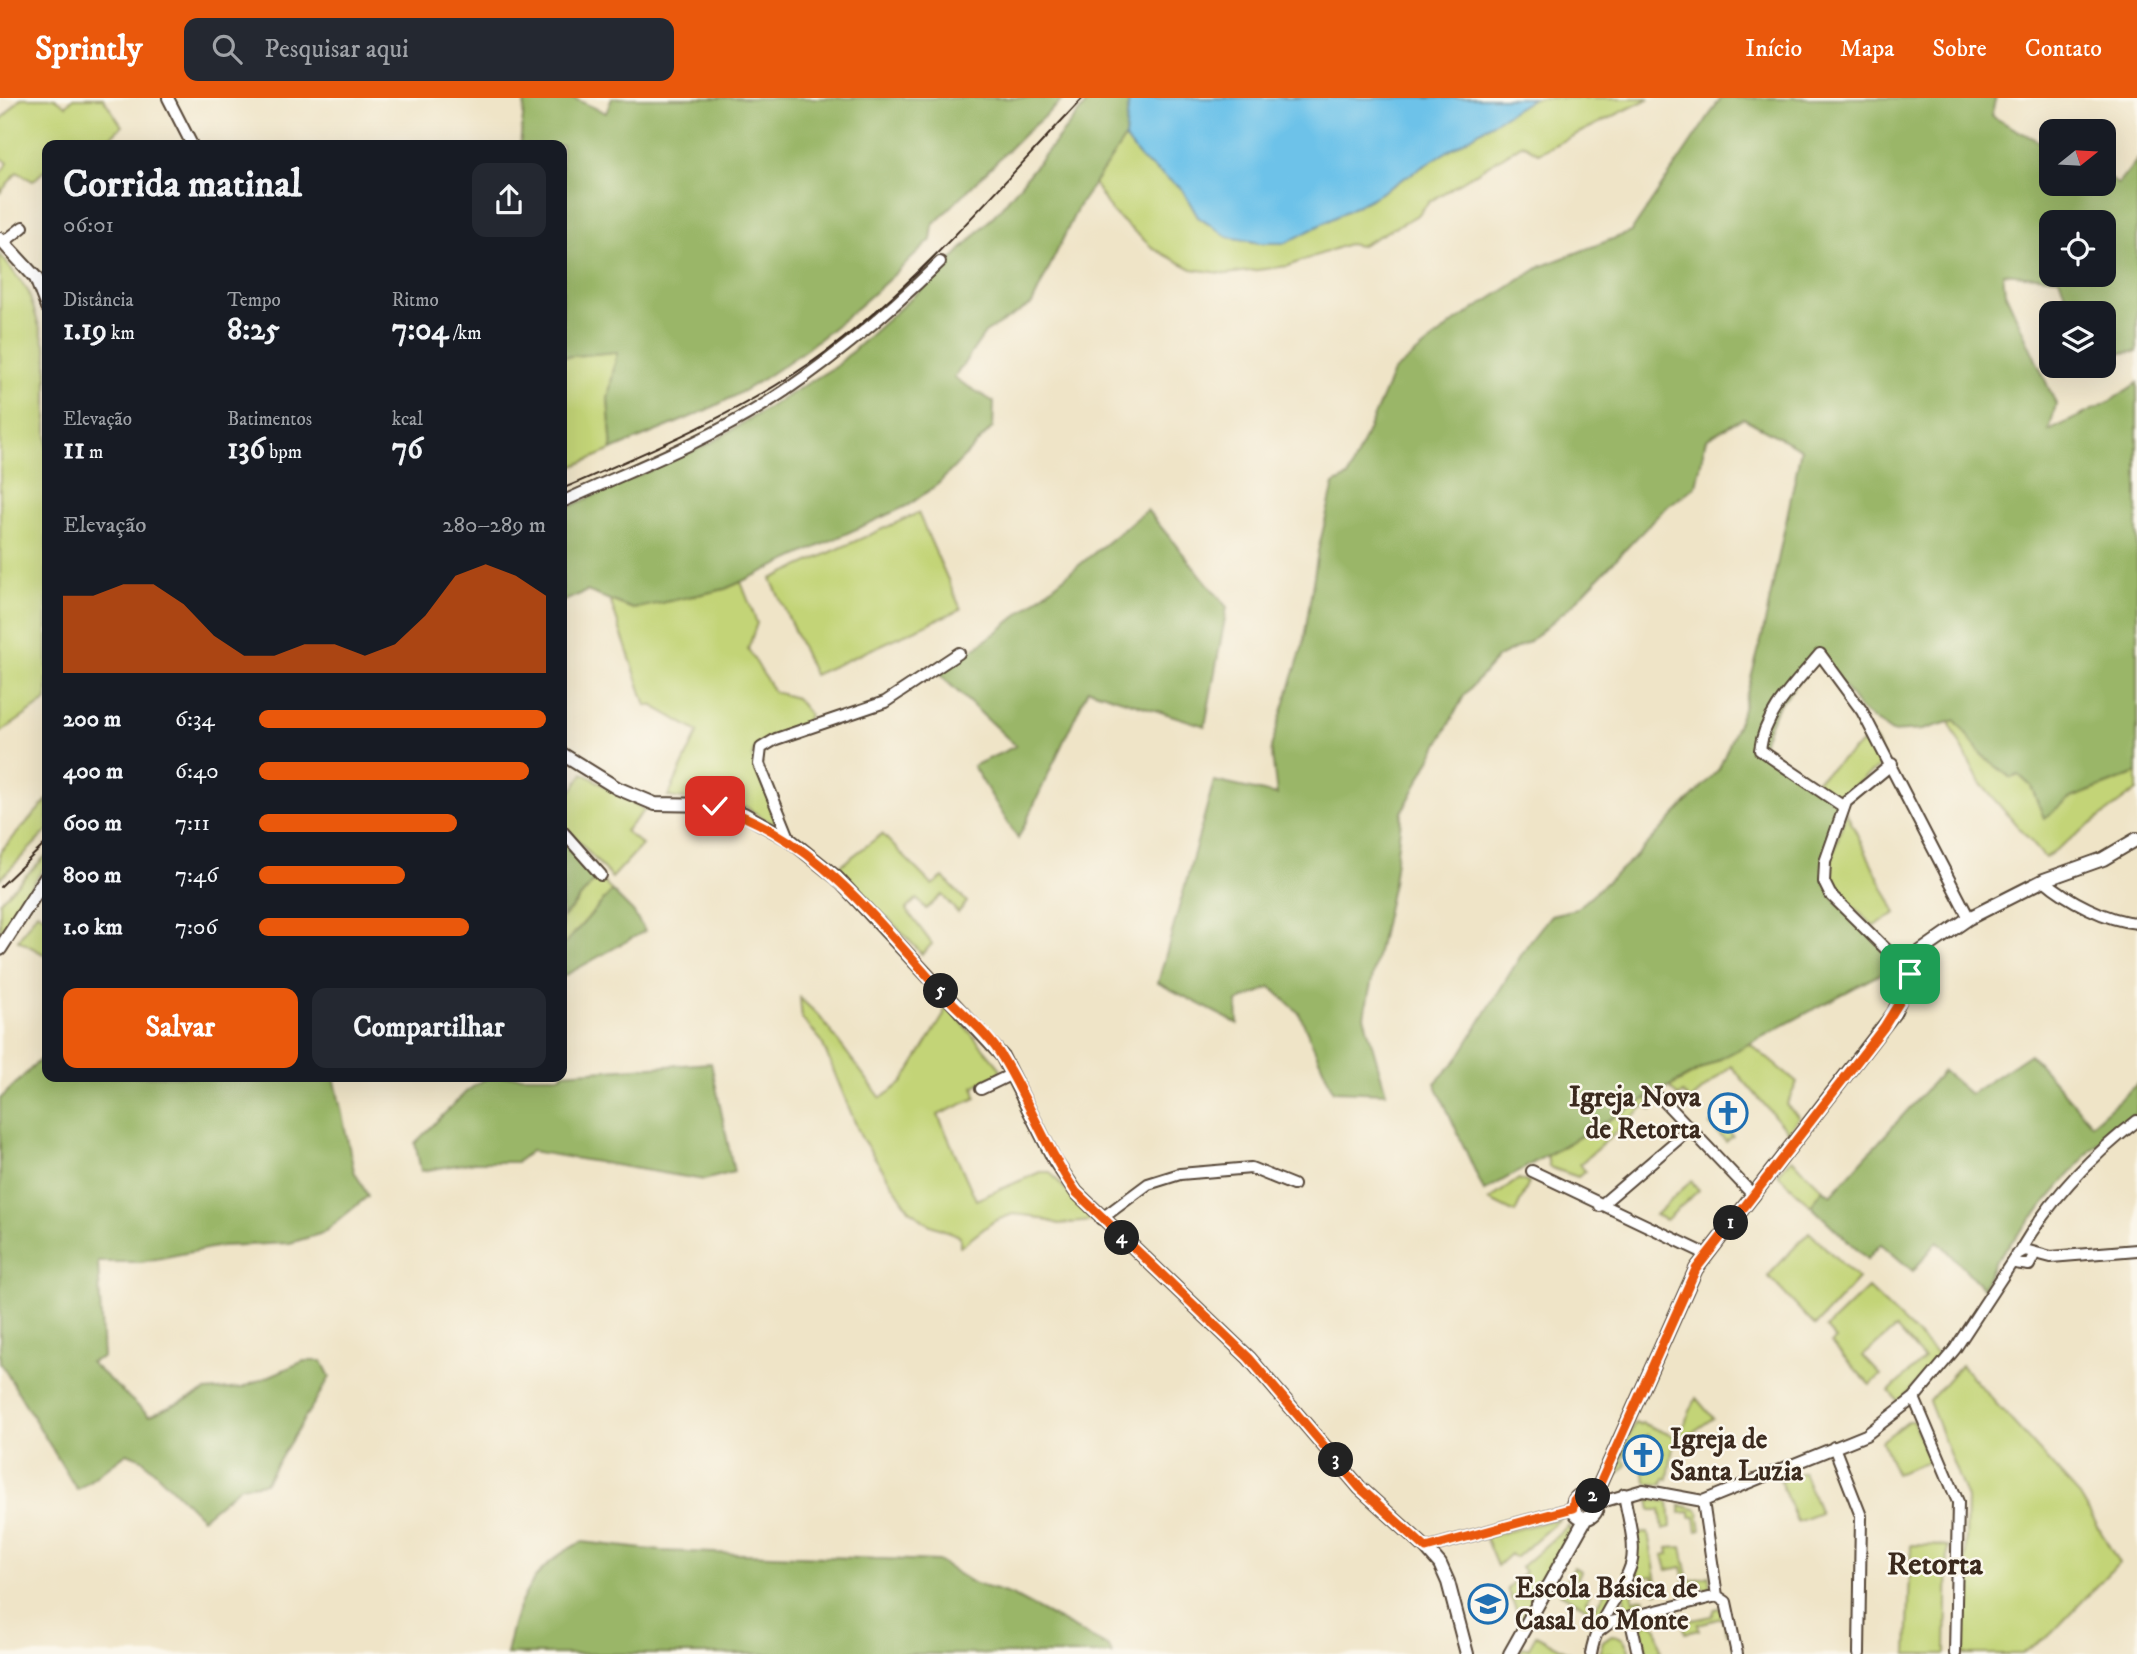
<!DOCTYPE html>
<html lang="pt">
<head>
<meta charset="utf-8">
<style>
	:root { --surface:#171b24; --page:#242831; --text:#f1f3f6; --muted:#9ea1a6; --accent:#ea580c }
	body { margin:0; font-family:"IM FELL DW Pica",serif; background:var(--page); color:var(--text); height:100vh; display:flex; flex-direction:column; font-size:26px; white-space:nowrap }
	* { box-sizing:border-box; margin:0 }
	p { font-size:23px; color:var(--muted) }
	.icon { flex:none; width:38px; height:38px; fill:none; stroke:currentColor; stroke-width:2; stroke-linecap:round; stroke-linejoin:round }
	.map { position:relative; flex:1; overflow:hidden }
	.panel { position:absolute; left:42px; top:42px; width:525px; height:942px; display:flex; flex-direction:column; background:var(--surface); border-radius:14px; box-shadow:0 7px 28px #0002 }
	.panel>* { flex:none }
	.needle { width:46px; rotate:72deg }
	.buttons { position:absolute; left:2039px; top:21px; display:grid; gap:14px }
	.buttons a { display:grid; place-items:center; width:77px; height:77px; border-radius:14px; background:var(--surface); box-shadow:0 7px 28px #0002; font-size:35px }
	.pin { position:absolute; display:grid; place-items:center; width:60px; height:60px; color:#fff; margin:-30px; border-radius:14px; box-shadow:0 4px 10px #0006 }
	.km { position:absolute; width:35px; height:35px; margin:-18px; border-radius:50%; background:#222; color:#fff; font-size:19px; line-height:35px; text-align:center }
	.round { display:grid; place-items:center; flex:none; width:74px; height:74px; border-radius:14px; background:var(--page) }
	.overview { display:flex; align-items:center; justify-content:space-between; height:119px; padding:0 21px }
	h1 { font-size:38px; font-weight:800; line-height:52px }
	.stats { display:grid; grid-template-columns:repeat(3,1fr); gap:10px; height:119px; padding:7px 21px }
	.stats div { display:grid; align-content:center }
	.stats b { font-size:30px; font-weight:800 }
	.stats small { font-size:19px; font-weight:400 }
	.stats p { font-size:19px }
	.chart { height:196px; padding:14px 21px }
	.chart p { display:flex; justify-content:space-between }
	.chart svg { width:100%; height:126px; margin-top:7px; fill:var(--accent); opacity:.7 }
	.button { display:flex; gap:14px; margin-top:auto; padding:14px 21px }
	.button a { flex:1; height:80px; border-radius:14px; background:var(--accent); color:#fff; font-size:28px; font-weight:800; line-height:80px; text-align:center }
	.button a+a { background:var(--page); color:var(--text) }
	ul { padding:0 21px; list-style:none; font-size:23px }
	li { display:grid; grid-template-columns:112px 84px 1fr; align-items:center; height:52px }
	li i { height:18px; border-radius:9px; background:var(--accent) }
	header { display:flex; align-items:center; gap:42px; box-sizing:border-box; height:98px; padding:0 35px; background:var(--accent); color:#fff }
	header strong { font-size:33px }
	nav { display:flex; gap:38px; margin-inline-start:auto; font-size:24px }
	.search { width:490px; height:63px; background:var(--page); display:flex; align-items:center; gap:18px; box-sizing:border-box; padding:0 24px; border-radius:14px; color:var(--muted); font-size:26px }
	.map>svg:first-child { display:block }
	.green { fill:#c3d477; stroke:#7f7f4a; stroke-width:2 }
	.forest { fill:#9ab668; stroke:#6a7043; stroke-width:2; fill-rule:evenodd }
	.water { fill:#6dc2e9; stroke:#547684; stroke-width:2 }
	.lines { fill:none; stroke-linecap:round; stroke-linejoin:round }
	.minor-casing { stroke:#564637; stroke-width:14 }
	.tertiary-casing { stroke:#564637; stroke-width:16 }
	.minor { stroke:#fff; stroke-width:10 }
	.tertiary { stroke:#fff; stroke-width:12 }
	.tram { stroke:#3b2a1e; stroke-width:2 }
	.route-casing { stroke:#fff; stroke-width:14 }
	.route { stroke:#ea580c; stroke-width:9 }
	.labels { text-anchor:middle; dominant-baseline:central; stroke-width:5; stroke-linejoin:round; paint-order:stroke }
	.poi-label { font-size:28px; font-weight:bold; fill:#3b2a1e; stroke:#fbf7ec; text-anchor:start }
	.quarter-label { font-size:32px; font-weight:bold; fill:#3b2a1e; stroke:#fbf7ec }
</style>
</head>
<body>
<header>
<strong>Sprintly</strong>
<div class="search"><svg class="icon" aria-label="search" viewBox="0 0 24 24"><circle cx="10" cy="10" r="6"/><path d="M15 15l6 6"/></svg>Pesquisar aqui</div>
<nav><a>Início</a><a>Mapa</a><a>Sobre</a><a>Contato</a></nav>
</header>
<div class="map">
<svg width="2137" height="1556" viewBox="0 0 2137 1556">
	<rect width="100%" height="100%" fill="#fbf7ec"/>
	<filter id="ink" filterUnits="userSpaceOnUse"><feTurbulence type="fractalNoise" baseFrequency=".0143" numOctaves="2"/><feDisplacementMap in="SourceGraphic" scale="14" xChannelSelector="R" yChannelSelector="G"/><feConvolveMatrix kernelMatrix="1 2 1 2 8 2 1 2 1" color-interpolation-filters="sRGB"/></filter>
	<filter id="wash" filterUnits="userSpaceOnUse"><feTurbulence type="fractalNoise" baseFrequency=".00686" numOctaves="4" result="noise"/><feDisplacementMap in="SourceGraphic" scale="28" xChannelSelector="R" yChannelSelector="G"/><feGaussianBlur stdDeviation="1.57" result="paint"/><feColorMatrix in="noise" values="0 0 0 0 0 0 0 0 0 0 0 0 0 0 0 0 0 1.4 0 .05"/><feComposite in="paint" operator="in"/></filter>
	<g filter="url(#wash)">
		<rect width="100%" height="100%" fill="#efe4c7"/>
		<path class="green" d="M21,0H55L66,8L73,0H103L122,28L102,47H47V73L45,72L33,83L17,74L0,95V75L8,65L0,59V23Z
			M1533,0H1650L1538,55L1523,46L1429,104L1418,117L1360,148L1348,146L1288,168L1227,176L1192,171L1154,151L1111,113L1094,85L1125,40L1142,62L1182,91L1198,119L1228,139L1260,145L1372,100Z
			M0,156L28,193L47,253V602L0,635Z
			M617,254L608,301L612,352L562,373V259Z
			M918,415L961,511L814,577L771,481Z
			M741,484L757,525L748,551L774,594L796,600L809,616L806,626C714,653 767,662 776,723L771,725L746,709L668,699L698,634L653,608L646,607L610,502L633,511L725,491Z
			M1955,622L1982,657L2011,680L2019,677L2031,688L2044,719L2069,701L2137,675V692L2045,760L1980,685L1949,624Z
			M1872,637L1885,664L1839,699L1814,684Z
			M583,675L645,712L625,733L642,747L612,780L562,725V708Z
			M47,702V733L0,781V754Z
			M1846,714L1896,815L1874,828C1819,778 1825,784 1846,714Z
			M882,736L932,787L943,779L967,804L958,815L942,797L926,811L917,801L906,811L932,846L922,856L888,820L884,823L836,771Z
			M47,757V765L0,835V803Z
			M595,782L603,783L612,793L562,849V821Z
			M37,814L47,820V858L18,842Z
			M800,900L819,918L881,1000L902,985L944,917V903L1001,971L998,976L974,988L976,1000L938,1017L976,1102L1040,1074H1050L1093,1123L1059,1126L1032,1118L1013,1116L994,1123L960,1149V1138L928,1126L909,1111L861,1039L821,942L802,921Z
			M1749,945L1797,985L1786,1007L1799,1019L1788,1034L1731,968L1690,1003L1683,995L1678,999L1670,989Z
			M1647,1000L1655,1009L1652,1012L1646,1007L1580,1066L1585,1073L1578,1079L1549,1069L1547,1058Z
			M1718,1021L1733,1038L1726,1044L1710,1027Z
			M1792,1061L1823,1091L1811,1108L1777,1075Z
			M1519,1081L1529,1085L1515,1115L1489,1102Z
			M1691,1083L1699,1092L1666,1122L1655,1117Z
			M1809,1134L1858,1181L1815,1228L1768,1178Z
			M1868,1190L1940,1259L1899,1304L1889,1293L1924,1261L1896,1230L1863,1258L1881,1277L1870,1287L1831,1245L1836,1241L1826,1230Z
			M1961,1267L2080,1398L2119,1465L2051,1536L2022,1556H1963L1967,1401L1929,1303Z
			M1696,1300L1713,1320L1673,1348L1668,1381L1664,1380L1662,1387L1647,1385L1643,1374L1664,1355L1648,1337L1622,1360L1627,1367L1607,1386L1635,1325L1640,1327L1642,1325L1678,1340Z
			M1908,1323H1913L1929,1363L1896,1376L1882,1343Z
			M1803,1374L1820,1415L1797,1424L1780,1383Z
			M1649,1401L1669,1404L1671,1429L1663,1431L1660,1412H1651Z
			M1680,1407L1698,1412L1701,1432L1697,1433L1695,1419H1690V1414L1680,1415Z
			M1561,1420L1515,1460L1510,1456L1497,1468L1485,1439Z
			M1569,1427L1571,1437L1521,1523L1507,1491L1525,1474L1521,1469Z
			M1648,1435L1659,1494H1656L1653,1478L1638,1481L1633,1436Z
			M1911,1447L1948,1448L1946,1556H1907Z
			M1682,1449L1689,1483L1710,1478L1711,1492L1708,1493L1701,1487L1687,1490L1682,1469L1667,1472L1663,1457L1669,1456L1668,1450Z
			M1574,1469L1581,1473L1574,1487L1590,1495L1586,1503L1597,1509L1607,1491L1613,1494L1600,1517L1560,1495Z
			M1627,1478L1633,1502L1644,1500L1643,1510L1627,1512L1621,1488Z
			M1719,1510L1723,1515L1728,1537L1722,1520L1698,1526L1699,1532L1685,1535L1683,1524L1712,1518L1715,1511Z
			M1649,1523L1657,1530L1661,1553L1647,1556L1641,1530Z
			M1536,1537L1571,1556H1519L1523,1549L1528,1551Z
			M1612,1537C1624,1538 1627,1545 1630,1556H1599L1603,1543Z"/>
		<path class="forest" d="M525,0H573L606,15L612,0H1065L1023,37L933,127L931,142C868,202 794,270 715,308C681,324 646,337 612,352L608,301L617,254L562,259V47H520Z
			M1091,0H1129L1125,40L1078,109L1032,206L985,235L954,280L994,304L993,329L938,386L909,407L725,491L633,511L587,493L562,504V412L710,345L836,268L941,173L1001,110Z
			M1721,0H1996L1991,18L2051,50V86H2104V78L2118,86L2137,62V254L2118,255L2104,250V215H2072L2059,180L2003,175L2005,194L2056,306L2049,333L2109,304L2137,285V675L2069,701L2044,720L2031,688L2019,677L2011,680L1982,657L1955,622L1923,632L1892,634L1862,613L1820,557L1776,611L1760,652L1844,709L1825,764L1833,799L1897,867L1647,1000L1484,1093L1435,985L1456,963L1528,846L1551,817L1576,811L1637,757L1719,671L1741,618L1762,539L1801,351L1743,320L1706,341L1696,388L1665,410L1573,506L1529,544L1498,559L1465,596L1402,714L1393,785L1364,918L1386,995L1333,993L1299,915L1271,889L1237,904L1238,926L1158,885L1214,683L1277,697L1271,649L1303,547L1318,453L1334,386L1348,379L1393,274L1456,223L1542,168L1631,134ZM2051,124H2104V177H2051Z
			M1147,412L1227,509L1205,628L1088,591L1018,741L973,668L1016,648L939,576L997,534Z
			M562,737L595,775V782L562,821Z
			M612,793L633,814L645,833L562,879V849Z
			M47,955V978H334L354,1073L368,1098L323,1135L290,1145L221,1148L141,1164H98L103,1259L90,1264L149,1318L206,1293L242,1290L304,1263H322L330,1279L265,1385L241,1388L202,1420L142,1361L127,1355L77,1392L0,1264V1001Z
			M2030,956L2092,1026L2137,986V1014L2091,1052L1994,1164L1983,1190L1938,1143L1913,1173L1881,1146L1867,1161L1811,1108L1823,1091L1831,1097L1943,973L1970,996Z
			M711,965L734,1074L704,1082L531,1053L517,1064H475L421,1073L415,1045L467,993L489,978H562V975Z
			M582,1444L661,1453L938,1463L973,1485L1012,1497L1109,1549L1112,1556H506C516,1504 532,1467 582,1444Z"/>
		<path class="water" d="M1129,0H1533L1372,100L1286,145H1260L1228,139L1198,119L1182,91L1142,62L1125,40Z"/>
	</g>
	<g filter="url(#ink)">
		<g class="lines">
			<g class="minor-casing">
				<path id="minor" d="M168,0L192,47
					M4,144L23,129
					M562,404C629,373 700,346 763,307C828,266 885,218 940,164
					M1892,666L1846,704L1825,764L1824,784L1830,796L1895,860L1913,867
					M1844,709L1760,652C1764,615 1797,584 1820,556L1862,613L1969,820
					M562,733L601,777
					M790,742L759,666L761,650L776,641L885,604L959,555
					M2044,782C2067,802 2107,823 2137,825
					M981,991L1010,977
					M1662,1001L1754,1098
					M1532,1073L1706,1156
					M1600,1108L1690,1031
					M1101,1121L1148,1086L1180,1076L1251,1070L1293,1087
					M2020,1153C2050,1101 2090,1059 2137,1023
					M2034,1157L2029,1167L2015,1165L2016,1157L2025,1152L2051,1159L2137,1152
					M1914,1300L1958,1404L1955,1556
					M1834,1349L1861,1418L1859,1556
					M1703,1403L1717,1498L1726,1504L1737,1556
					M1598,1405L1643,1392L1703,1403L1866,1337L1914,1300L1955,1251L2014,1161
					M1426,1450L1573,1410
					M1630,1519L1638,1556
					M1598,1534L1611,1524L1717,1498
					M1591,1556C1596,1522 1621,1498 1631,1467C1637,1446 1627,1417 1624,1396"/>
			</g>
			<g class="tertiary-casing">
				<path id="tertiary" d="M0,141L36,180L47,209
					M562,656L617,690L655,706L715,707L744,716L790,742L837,780L1002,958L1055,1063L1076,1094L1249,1260L1360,1390L1426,1450L1440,1466L1448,1484L1467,1556
					M0,851L47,778
					M1573 1408a12 12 0 1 1 24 0a12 12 0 1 1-24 0Z
					M1594,1399L1696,1171L1894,915L1920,854L1969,820L2044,782L2103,761L2137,741
					M1510,1556L1586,1420"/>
			</g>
			<use href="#minor" class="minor"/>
			<use href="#tertiary" class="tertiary"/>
			<path class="tram" d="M562,391C655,351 748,312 830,251C924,179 1001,86 1083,0
				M0,789L47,744"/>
		</g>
	</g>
	<g class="lines" filter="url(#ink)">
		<g class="route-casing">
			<path id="route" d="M715,708C813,737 875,821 941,893C960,914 988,935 1002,959C1029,1003 1046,1051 1076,1094L1249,1260L1360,1390L1426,1450L1573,1410L1574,1402L1583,1395L1594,1399L1696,1171L1884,929L1902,900L1910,876"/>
		</g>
		<use href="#route" class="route"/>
	</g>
	<defs>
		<g id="church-ring" transform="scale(2.0125)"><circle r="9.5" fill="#fbf7ec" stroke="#1f6fb2" stroke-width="1.5"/><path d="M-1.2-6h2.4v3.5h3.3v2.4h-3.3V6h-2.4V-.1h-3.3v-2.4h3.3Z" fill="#1f6fb2"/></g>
		<g id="school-ring" transform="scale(2.0125)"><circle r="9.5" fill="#fbf7ec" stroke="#1f6fb2" stroke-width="1.5"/><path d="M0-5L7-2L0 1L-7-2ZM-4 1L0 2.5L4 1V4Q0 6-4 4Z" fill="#1f6fb2"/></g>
	</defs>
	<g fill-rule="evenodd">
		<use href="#church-ring" x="1728" y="1015"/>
		<use href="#church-ring" x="1643" y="1357"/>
		<use href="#school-ring" x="1488" y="1506"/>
	</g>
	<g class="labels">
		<g class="poi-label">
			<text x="1701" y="999" text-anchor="end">Igreja Nova<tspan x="1701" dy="32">de Retorta</tspan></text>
			<text x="1670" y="1341">Igreja de<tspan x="1670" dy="32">Santa Luzia</tspan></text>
			<text x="1515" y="1490">Escola Básica de<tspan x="1515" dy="32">Casal do Monte</tspan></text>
		</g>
		<g class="quarter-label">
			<text x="1935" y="1467">Retorta</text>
		</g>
	</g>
</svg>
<div class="buttons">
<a><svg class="needle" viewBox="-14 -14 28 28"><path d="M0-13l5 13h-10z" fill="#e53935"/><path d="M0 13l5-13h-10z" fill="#9ea1a6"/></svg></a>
<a><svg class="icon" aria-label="locate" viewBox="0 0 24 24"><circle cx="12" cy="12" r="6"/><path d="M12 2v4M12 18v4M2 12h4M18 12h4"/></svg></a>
<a><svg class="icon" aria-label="layers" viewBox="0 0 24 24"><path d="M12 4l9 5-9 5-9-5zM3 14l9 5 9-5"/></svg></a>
</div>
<div class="pin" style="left:1910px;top:876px;background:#1e9e55"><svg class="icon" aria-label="arrive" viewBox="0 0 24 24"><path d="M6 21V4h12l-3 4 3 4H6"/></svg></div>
<div class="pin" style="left:715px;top:708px;background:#d93025"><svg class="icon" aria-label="check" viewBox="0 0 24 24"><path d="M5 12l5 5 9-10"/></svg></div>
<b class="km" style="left:1731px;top:1125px">1</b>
<b class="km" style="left:1593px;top:1398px">2</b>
<b class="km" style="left:1336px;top:1362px">3</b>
<b class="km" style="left:1122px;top:1140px">4</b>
<b class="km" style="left:941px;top:893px">5</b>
<section class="panel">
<div class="overview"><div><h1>Corrida matinal</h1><p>06:01</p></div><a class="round"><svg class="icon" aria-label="share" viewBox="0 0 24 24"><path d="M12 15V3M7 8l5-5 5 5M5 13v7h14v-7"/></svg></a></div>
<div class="stats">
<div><p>Distância</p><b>1.19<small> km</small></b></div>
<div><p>Tempo</p><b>8:25</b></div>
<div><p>Ritmo</p><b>7:04<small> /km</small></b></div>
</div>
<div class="stats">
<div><p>Elevação</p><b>11<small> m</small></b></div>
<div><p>Batimentos</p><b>136<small> bpm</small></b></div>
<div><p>kcal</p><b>76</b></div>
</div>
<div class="chart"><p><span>Elevação</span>280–289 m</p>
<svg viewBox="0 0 160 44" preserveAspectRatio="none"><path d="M0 44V17L10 17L20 13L30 13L40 20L50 31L60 38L70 38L80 34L90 34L100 38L110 34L120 24L130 10L140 6L150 10L160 17V44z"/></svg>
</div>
<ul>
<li><b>200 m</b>6:34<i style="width:100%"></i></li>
<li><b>400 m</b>6:40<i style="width:94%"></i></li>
<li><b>600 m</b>7:11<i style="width:69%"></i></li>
<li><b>800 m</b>7:46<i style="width:51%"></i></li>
<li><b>1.0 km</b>7:06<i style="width:73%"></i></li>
</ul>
<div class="button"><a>Salvar</a><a>Compartilhar</a></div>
</section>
</div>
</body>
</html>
